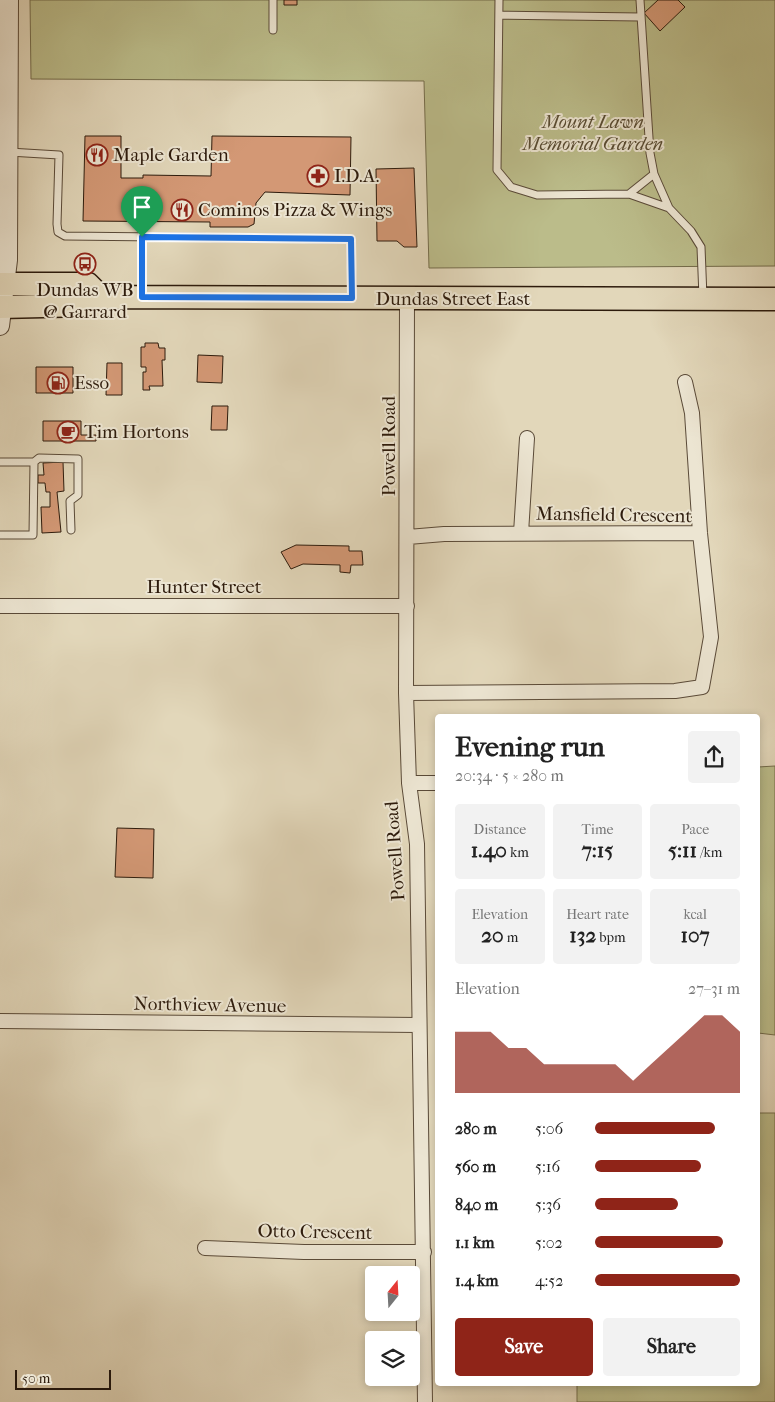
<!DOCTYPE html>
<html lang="en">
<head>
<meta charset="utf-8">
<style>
	:root { --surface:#fff; --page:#f2f2f2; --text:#222; --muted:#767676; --accent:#8f2418 }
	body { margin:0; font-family:"IM FELL French Canon",serif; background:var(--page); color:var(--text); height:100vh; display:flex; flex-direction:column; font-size:19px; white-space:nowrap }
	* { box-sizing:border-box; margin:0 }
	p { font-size:16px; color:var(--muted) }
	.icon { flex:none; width:28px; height:28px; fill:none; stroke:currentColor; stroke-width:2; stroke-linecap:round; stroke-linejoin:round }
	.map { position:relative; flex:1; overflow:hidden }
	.details { position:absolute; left:435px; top:714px; width:325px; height:672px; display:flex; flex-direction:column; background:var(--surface); border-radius:5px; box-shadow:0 2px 8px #0003 }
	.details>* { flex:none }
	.needle { width:32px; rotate:18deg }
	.fabs { position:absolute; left:365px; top:1266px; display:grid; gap:10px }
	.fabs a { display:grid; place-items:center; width:55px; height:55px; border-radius:5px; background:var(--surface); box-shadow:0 2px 8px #0003; font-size:25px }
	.scale { position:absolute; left:15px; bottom:12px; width:96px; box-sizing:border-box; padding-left:5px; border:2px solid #2d1b0c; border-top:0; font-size:14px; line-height:18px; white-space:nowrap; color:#2d1b0c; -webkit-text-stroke:4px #ece5d2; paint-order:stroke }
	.pin { position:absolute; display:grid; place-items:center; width:42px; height:42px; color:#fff; margin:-51px -21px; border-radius:50% 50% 50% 0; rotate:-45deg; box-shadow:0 0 5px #0007 }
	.pin .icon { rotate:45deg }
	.round { display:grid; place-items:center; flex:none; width:52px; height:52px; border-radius:5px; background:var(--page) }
	.summary { display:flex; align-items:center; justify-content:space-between; height:85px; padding:0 20px }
	h1 { font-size:28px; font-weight:700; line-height:38px }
	.stats { display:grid; grid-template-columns:repeat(3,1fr); gap:8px; height:85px; padding:5px 20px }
	.stats div { display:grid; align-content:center; border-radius:5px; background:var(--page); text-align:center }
	.stats b { font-size:21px; font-weight:700 }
	.stats small { font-size:14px; font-weight:400 }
	.stats p { font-size:14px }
	.chart { height:140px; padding:10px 20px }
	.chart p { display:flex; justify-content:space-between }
	.chart svg { width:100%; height:90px; margin-top:5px; fill:var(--accent); opacity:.7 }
	.primary-button { display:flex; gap:10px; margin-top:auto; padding:10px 20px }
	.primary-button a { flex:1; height:58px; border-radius:5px; background:var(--accent); color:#fff; font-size:20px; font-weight:700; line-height:58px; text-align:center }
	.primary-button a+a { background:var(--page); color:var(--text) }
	ul { padding:0 20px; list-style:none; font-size:16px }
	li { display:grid; grid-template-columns:80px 60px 1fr; align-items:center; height:38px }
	li i { height:12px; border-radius:6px; background:var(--accent) }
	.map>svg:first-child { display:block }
	.green { fill:#bbbc8a; stroke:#746c4b }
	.building { fill:#d39875; stroke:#2d1b0c }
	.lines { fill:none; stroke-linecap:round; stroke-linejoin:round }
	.service-casing { stroke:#5a4a38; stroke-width:9 }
	.minor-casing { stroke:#5a4a38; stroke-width:16 }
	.tertiary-casing { stroke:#5a4a38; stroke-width:20 }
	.primary-casing { stroke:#2d1b0c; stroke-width:25 }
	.service { stroke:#ece5d2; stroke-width:7 }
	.minor { stroke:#ece5d2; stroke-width:14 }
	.tertiary { stroke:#ece5d2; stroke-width:18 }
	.primary { stroke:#e2d7ba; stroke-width:22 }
	.route-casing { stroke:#fff; stroke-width:10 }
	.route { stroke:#1a73e8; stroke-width:6 }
	.labels { text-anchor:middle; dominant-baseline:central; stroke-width:4; stroke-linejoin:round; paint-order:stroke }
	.park-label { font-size:19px; font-style:italic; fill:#584b32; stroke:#ece5d2 }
	.poi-label { font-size:19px; fill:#2d1b0c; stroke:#ece5d2; text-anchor:start }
	.street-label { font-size:19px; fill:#2d1b0c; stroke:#ece5d2 }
</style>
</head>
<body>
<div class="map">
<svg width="775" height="1402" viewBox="0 0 775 1402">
	<rect width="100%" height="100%" fill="#e2d7ba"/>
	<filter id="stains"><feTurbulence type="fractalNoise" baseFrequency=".004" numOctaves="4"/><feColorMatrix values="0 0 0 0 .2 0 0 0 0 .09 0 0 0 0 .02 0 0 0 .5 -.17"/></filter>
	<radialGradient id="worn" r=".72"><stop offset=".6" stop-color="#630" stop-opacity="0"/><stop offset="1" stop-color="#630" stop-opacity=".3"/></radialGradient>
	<path class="green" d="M30,0H775V266L429,268L424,81L31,79Z
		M775,766V1035L758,1033V767Z
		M758,1113H775V1402H577V1384H758Z"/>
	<path class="building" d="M284,0H297V5H284Z
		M658,0H678L685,7L660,31L644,13Z
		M85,136H121V178H143V175L211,176L212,136L351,137L350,195L265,192L256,203L254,224L248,227H210V222L83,221Z
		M414,168L417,247H404L397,241H377L376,169Z
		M145,343H158L159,348H165V360H162L163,386H149L150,390H143V372H146V367H141V347H145Z
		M198,355L223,356L222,383L197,382Z
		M107,363H122V395H106Z
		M36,367H73V393H36Z
		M212,406H228L227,430H211Z
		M43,421H81V435H96V441H43Z
		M63,462L64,491L57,492L61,532L42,533L41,507H50V492H46L45,483H38V475H44L43,463Z
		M296,545L349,546V551H362L363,565H351L350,573L340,572V565L303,564L291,569L281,552Z
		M117,828L154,829L153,878L115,877Z"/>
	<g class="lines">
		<g class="service-casing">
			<path id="service" d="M499,0L497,170L511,187L537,195L629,194L654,174
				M640,0L650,153L654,174L669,208L691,231L701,247L703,297
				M499,15L640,17
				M273,30V0
				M9,152L59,155L57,224L58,232L65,236L351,239L352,295
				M629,194L669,208
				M142,294V237
				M0,462H34L33,535H0
				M34,462L39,458L78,459V495L70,501L71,530"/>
		</g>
		<g class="minor-casing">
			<path id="minor" d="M407,299L406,693L409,783L417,844L425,1402
				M521,533L527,438
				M408,537L444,534L700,533
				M0,606H407
				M406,693L675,691L702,687L711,637L700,533L692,413L685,382
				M409,783H438
				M0,1021L419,1025
				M205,1248L304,1252H424"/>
		</g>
		<g class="tertiary-casing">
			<path id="tertiary" d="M0,326L8,260L9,0"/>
		</g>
		<g class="primary-casing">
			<path id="primary" d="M0,284H88L101,297
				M0,307L86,305L101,297L775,299"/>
		</g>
		<use href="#service" class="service"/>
		<use href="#minor" class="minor"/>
		<use href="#tertiary" class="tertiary"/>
		<use href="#primary" class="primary"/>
	</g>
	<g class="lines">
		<g class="route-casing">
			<path id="route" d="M142,237L351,239L352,298L142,297Z"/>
		</g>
		<use href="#route" class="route"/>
	</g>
	<defs>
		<g id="restaurant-ring" transform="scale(1.125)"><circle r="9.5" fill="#ece5d2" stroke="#8f2418" stroke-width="1.5"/><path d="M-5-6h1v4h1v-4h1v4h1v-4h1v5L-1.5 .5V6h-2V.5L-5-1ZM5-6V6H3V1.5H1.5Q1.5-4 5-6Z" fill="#8f2418"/></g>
		<g id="pharmacy-ring" transform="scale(1.125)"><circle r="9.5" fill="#ece5d2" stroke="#8f2418" stroke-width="1.5"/><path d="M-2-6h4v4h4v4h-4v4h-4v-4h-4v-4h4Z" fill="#8f2418"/></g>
		<g id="bus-ring" transform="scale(1.125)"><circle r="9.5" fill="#ece5d2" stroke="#8f2418" stroke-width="1.5"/><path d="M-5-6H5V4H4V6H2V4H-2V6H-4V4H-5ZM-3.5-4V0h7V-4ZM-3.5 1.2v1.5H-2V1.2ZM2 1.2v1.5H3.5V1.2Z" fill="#8f2418"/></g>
		<g id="fuel-ring" transform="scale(1.125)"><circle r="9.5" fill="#ece5d2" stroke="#8f2418" stroke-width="1.5"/><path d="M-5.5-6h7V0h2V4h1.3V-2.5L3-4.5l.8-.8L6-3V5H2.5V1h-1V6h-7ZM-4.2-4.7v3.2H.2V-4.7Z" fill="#8f2418"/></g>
		<g id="cafe-ring" transform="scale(1.125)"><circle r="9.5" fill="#ece5d2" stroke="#8f2418" stroke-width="1.5"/><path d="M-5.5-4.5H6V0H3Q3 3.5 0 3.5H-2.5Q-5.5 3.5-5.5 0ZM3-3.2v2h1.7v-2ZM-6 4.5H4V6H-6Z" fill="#8f2418"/></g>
	</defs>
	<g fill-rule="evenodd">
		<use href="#restaurant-ring" x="97" y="155"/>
		<use href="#pharmacy-ring" x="318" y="176"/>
		<use href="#restaurant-ring" x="182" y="210"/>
		<use href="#bus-ring" x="85" y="264"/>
		<use href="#fuel-ring" x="58" y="383"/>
		<use href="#cafe-ring" x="68" y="432"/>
	</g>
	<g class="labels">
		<g class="park-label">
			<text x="593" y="122">Mount Lawn<tspan x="593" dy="22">Memorial Garden</tspan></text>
		</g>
		<g class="poi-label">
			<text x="113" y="155">Maple Garden</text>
			<text x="334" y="176">I.D.A.</text>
			<text x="198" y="210">Cominos Pizza &amp; Wings</text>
			<text x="85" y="290" text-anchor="middle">Dundas WB<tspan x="85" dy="22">@ Garrard</tspan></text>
			<text x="74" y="383">Esso</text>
			<text x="84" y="432">Tim Hortons</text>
		</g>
		<g class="street-label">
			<text x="453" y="299">Dundas Street East</text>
			<text transform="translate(389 446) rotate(-90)">Powell Road</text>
			<text transform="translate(614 515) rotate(1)">Mansfield Crescent</text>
			<text x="204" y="587">Hunter Street</text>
			<text transform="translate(395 851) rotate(-94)">Powell Road</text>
			<text transform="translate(210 1005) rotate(1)">Northview Avenue</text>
			<text transform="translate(315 1232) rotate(1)">Otto Crescent</text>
		</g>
	</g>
	<rect width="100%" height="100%" filter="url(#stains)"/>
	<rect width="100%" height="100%" fill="url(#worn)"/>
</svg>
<div class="fabs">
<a><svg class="needle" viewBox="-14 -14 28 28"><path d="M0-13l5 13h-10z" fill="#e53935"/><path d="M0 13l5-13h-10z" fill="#767676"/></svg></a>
<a><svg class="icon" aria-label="layers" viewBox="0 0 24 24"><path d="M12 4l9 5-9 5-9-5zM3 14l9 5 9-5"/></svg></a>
</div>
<div class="scale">50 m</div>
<div class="pin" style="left:142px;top:237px;background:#1e9e55"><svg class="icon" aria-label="arrive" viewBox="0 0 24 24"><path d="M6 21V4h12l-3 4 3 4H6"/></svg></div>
<section class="details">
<div class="summary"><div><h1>Evening run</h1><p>20:34 · 5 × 280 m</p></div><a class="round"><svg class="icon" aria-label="share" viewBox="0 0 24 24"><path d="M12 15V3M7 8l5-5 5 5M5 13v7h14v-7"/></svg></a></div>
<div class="stats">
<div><p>Distance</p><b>1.40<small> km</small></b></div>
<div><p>Time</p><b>7:15</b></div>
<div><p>Pace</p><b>5:11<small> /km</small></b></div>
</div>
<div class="stats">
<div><p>Elevation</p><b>20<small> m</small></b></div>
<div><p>Heart rate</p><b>132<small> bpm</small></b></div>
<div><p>kcal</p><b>107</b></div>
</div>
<div class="chart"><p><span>Elevation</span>27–31 m</p>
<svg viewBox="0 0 160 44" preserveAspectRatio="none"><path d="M0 44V14L10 14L20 14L30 22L40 22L50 30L60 30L70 30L80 30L90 30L100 38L110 30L120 22L130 14L140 6L150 6L160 14V44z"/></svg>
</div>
<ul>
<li><b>280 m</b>5:06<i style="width:83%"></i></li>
<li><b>560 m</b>5:16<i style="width:73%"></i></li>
<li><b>840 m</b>5:36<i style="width:57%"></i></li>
<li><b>1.1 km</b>5:02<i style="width:88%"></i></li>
<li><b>1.4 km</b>4:52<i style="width:100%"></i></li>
</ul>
<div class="primary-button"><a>Save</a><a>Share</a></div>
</section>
</div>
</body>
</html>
